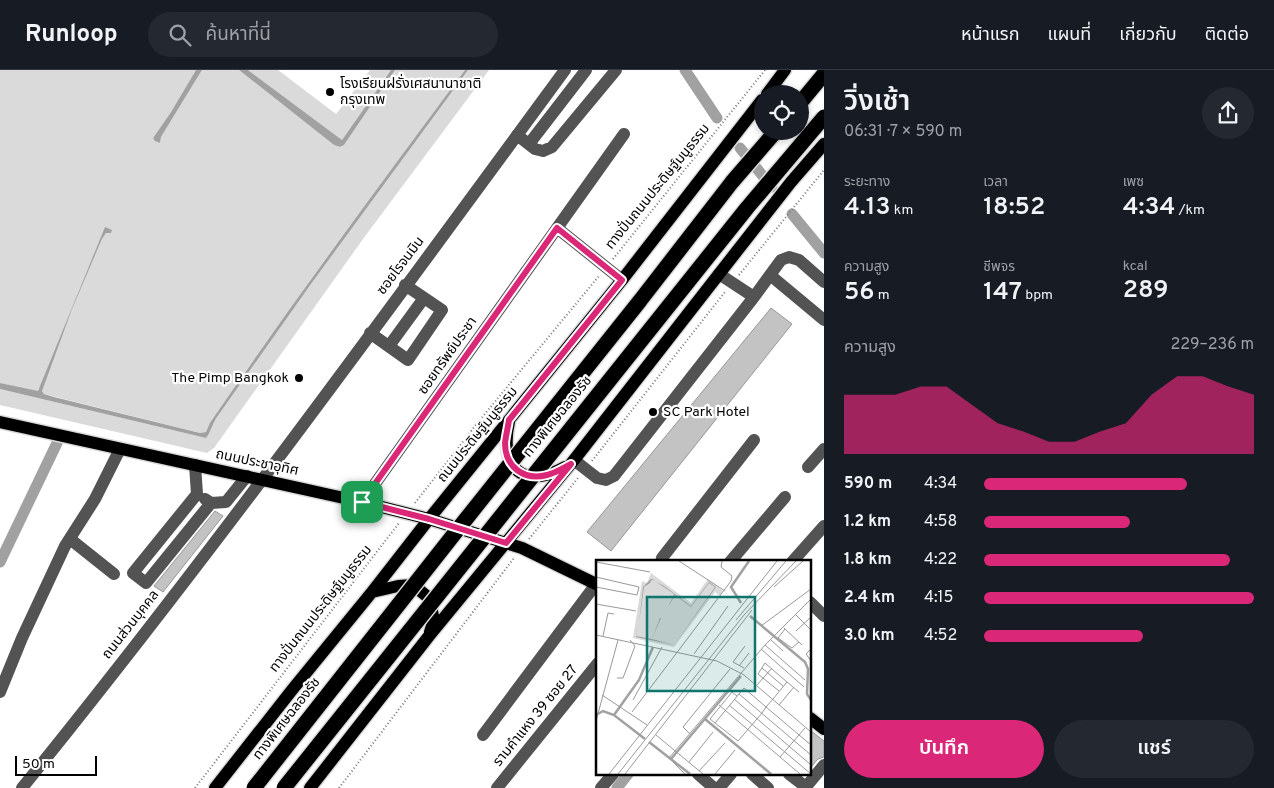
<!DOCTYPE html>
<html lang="th">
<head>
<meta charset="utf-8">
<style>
	:root { --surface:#171b24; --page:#242831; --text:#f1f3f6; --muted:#9ea1a6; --line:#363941; --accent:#db2777 }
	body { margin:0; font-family:Overpass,"Noto Sans Thai",sans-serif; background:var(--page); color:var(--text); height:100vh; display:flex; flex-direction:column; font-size:19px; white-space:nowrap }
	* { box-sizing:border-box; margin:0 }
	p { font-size:16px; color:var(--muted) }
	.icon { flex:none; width:28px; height:28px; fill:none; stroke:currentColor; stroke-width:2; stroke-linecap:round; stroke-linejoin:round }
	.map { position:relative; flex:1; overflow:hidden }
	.panel { display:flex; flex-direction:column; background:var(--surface); width:450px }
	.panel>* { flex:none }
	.buttons { position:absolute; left:754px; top:15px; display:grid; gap:10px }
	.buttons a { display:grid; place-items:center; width:55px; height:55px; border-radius:50%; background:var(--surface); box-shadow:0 2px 8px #0003; font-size:25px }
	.scale { position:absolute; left:15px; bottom:12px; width:82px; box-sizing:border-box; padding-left:5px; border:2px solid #000; border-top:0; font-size:14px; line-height:18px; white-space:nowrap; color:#000; -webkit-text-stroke:4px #fff; paint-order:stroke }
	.pin { position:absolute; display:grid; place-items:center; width:42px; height:42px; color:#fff; margin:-21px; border-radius:10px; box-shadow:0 2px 8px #0006 }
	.round { display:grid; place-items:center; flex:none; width:52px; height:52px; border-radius:26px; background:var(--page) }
	.headline { display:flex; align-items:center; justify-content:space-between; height:85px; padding:0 20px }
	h1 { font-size:28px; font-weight:600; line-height:38px }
	.figures { display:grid; grid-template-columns:repeat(3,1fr); gap:8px; height:85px; padding:5px 20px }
	.figures div { display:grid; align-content:center }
	.figures b { font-size:25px; font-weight:600 }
	.figures small { font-size:14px; font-weight:400 }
	.figures p { font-size:14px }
	.chart { height:140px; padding:10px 20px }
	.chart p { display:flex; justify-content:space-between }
	.chart svg { width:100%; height:90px; margin-top:5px; fill:var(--accent); opacity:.7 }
	.primary-button { display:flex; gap:10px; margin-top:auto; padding:10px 20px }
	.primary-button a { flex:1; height:58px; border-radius:30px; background:var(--accent); color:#fff; font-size:20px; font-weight:600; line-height:58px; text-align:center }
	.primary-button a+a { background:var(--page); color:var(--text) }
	ul { padding:0 20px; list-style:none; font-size:16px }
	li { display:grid; grid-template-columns:80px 60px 1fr; align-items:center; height:38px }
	li i { height:12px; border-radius:6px; background:var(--accent) }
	header { display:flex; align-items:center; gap:30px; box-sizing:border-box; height:70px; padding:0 25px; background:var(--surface); border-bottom:1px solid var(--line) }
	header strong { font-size:24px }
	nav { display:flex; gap:28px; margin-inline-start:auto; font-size:18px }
	.search { width:350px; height:45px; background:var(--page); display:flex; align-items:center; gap:12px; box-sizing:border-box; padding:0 18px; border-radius:28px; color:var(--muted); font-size:19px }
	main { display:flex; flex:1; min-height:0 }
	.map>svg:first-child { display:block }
	.green { fill:#dadada; fill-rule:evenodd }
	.water { fill:#a1a1a1 }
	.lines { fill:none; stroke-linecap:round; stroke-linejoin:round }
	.canal { stroke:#a1a1a1; stroke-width:11 }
	.building { fill:#c3c3c3; stroke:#979797 }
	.major-casing { stroke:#dbdbdb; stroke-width:15 }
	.highway-casing { stroke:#dbdbdb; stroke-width:18 }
	.path { stroke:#757575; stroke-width:2; stroke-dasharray:1 2.5; stroke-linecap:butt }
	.minor { stroke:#535353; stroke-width:12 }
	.major { stroke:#000; stroke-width:12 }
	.highway { stroke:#000; stroke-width:15 }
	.highway-bridge-casing { stroke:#dbdbdb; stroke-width:18; stroke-linecap:butt }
	.highway-bridge { stroke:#000; stroke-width:15 }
	.route-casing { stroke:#fff; stroke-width:10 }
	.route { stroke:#db2777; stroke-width:6 }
	.poi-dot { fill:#000; stroke:#fff; stroke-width:2 }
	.labels { text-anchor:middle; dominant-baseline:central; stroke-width:4.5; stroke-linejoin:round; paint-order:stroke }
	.poi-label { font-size:14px; fill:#000; stroke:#fff; text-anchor:start }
	.street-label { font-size:14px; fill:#000; stroke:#fff }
	.inset-river { fill:none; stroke:#a1a1a1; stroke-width:2.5 }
	.inset-road { fill:none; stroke:#999; stroke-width:1 }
	.view { fill:#0f766e; fill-opacity:0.15; stroke:#0f766e; stroke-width:2.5 }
	.inset-edge { fill:none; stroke:#000; stroke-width:2.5 }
</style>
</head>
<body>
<header>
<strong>Runloop</strong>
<div class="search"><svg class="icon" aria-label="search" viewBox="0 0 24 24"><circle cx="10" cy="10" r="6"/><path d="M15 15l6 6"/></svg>ค้นหาที่นี่</div>
<nav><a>หน้าแรก</a><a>แผนที่</a><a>เกี่ยวกับ</a><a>ติดต่อ</a></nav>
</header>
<main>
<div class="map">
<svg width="824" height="718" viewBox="0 0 824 718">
	<rect width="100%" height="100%" fill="#fff"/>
	<path class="green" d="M0,0H196L171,42L153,68L160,73L161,67L202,0H239L334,75L340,77L344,75L395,0H465L329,184L247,299L206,362L200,363L44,324L42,321L43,316L39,318L38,322L0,313ZM105,158L111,163H106L102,169L75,231Z
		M248,0H278L336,44L370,0H391L342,70Z
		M468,0H489L363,169L214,378L207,383L0,335V319L206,368C211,362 212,354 217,347L311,214Z"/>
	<path class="water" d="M196,0H202L161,67L160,73L155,71L153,68L171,42Z
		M239,0H248L342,70L391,0H395L344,75L340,77L334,75Z
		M465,0H468L311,214L217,347C212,354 211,362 206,368L0,319V313L38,321L105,157L112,160L111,163H106L102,169L72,239L42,321L44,324L54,327L200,363L206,362L210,353C292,233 378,117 465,0Z"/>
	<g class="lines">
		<path class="canal" d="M685,0L717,48
			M740,78L772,117
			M792,144L824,183
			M0,492L57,373
			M617,718L628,704"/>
	</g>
	<path class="building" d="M771,238L792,254L611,481L587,462Z
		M215,441L223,446L163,522L154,516Z
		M810,660L824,671V687L818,689L812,696L810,695Z"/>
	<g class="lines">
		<g class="major-casing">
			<path id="major" d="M767,24L785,0
				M0,352L362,432L429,449L522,478L598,515
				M509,352C499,397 522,421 565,397
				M372,522L398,516L413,515L429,528L434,550L430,562
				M810,648L824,659
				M215,718L292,620L372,522L429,449L622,210L762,30
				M310,718L429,566L574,390L719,204L791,112L824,74"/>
		</g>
		<g class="highway-casing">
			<path id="highway" d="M800,33L824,4
				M639,232L732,112L776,61"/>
		</g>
		<path class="path" d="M613,189L765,0
			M739,205L824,100
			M592,391L725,222
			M415,433L479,351L599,206
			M529,469L578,408
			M195,718L399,453
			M339,718L514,488"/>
		<path class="minor" d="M517,65L535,79L543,81L552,77L616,0
			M529,74L586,0
			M557,158L622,210
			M719,204L754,227
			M770,205L824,250
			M370,263L408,290L442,240L405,215
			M389,276L424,228
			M574,390L597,408L606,410L614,406L754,227L781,190L789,187L799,190L824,212
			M195,395L197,424L133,503L146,513L211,433
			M808,397L824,379
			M205,429L211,433L226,432L247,406
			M362,432L624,64
			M70,469L114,504
			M661,492L662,488L754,370
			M730,492L785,427
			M792,492L824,456
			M810,532L824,546
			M0,622L22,568L65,476L95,429L120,379
			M483,665L596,514
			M698,704L714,718
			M752,704L768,718
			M789,704L806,717
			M22,718C211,485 387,242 565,0
			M497,718L598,593
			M601,718L613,704
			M719,718L731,704
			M805,718L824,695"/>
		<use href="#major" class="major"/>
		<use href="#highway" class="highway"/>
		<g class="highway-bridge-casing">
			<path id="highway-bridge" d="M254,718L466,449L639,232
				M284,718L747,138L824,47"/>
		</g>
		<use href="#highway-bridge" class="highway-bridge"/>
	</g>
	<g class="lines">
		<g class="route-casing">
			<path id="route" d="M557,158L622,210L509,350C508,357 506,365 505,373C505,397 524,411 547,405C556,403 563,398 571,394L506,473L429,449L362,432Z"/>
		</g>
		<use href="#route" class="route"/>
	</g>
	<g class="poi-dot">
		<circle cx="330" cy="22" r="5"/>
		<circle cx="299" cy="308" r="5"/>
		<circle cx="653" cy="342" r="5"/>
	</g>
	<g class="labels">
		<g class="poi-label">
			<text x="340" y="14">โรงเรียนฝรั่งเศสนานาชาติ<tspan x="340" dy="16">กรุงเทพ</tspan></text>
			<text x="289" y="308" text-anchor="end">The Pimp Bangkok</text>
			<text x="663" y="342">SC Park Hotel</text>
		</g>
		<g class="street-label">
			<text transform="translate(658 117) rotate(-51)">ทางปั่นถนนประดิษฐ์มนูธรรม</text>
			<text transform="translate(401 196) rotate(-53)">ซอยโรจนมิน</text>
			<text transform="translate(448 286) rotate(-55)">ซอยทรัพย์ประชา</text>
			<text transform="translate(558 347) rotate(-51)">ทางพิเศษฉลองรัช</text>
			<text transform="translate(478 365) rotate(-51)">ถนนประดิษฐ์มนูธรรม</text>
			<text transform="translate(257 393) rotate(12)">ถนนประชาอุทิศ</text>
			<text transform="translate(321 539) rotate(-52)">ทางปั่นถนนประดิษฐ์มนูธรรม</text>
			<text transform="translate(131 555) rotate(-52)">ถนนส่วนบุคคล</text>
			<text transform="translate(536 646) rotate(-51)">รามคำแหง 39 ซอย 27</text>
			<text transform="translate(287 649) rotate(-52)">ทางพิเศษฉลองรัช</text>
		</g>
	</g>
	<g transform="translate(596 490)">
		<rect width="215" height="215" fill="#fff"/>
		<path d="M55,13L95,43L112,19L127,31L124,36L119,32L78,87L37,78L46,21L51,23Z" fill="#dadada"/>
		<path d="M55,19L68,26L95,46L113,22L120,27L78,85L40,77V75L42,64L40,76L56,79L64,58H65L56,79L78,85L119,27L113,23L95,47L79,35L72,47L78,34L56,19L54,23L48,27L43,63L47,27Z" fill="#a1a1a1"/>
		<path class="inset-river" d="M145,43L135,27L153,1M154,56L209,102L212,109L211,134L215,140M0,155L7,151L18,155L49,179M18,155L43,120L57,87M109,159L175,214M53,182L94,214M75,199L145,116"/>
		<path class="inset-road" d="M83,1L129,31M0,2L54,12M0,17L43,27L41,35L0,27M178,27L207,1M0,44L40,51M200,55L215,70M140,60L190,1M165,66L215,29M188,68L206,85M189,69L182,78L196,88L203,82M200,71L215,57M0,75L121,101L148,115L215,172M7,76L12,53L18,54M174,79L187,91M169,85L209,120M165,89L208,127M215,89L210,94L215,101M98,94L132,46M143,106L153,93M148,108L137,102L149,86M166,108L187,126M21,118H27L39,86L34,80M161,125L176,108M183,131L162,114L169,103L191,122M203,132L191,122L177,139L170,147L166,153L142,181L119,163L148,128L170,147L215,185M143,134L215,195M6,135L51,165M138,139L215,205M37,140L66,87M123,145L204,214M133,145L215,214M183,145L198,127M36,152L135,21L136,16L125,7L126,1M0,161L22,80M119,163L114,159L136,132L141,136M94,174L87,167L134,109M60,175L107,214M184,197L209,168M93,202L117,172M103,211L129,183M13,214L181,1M22,214L148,55L200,1M29,214L156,50M89,214L73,198L169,85L215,39M119,214L139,190"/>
		<path class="view" d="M51,37H159V131H51Z"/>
		<rect width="215" height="215" class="inset-edge"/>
	</g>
</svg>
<div class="buttons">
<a><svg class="icon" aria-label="locate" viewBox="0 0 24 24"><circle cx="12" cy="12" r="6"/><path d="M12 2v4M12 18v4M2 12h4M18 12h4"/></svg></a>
</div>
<div class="scale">50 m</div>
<div class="pin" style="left:362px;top:432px;background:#1e9e55"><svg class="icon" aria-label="arrive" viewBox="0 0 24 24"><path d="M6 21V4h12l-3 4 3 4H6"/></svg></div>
</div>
<section class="panel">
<div class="headline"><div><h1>วิ่งเช้า</h1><p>06:31 · 7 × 590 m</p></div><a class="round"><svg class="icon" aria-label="share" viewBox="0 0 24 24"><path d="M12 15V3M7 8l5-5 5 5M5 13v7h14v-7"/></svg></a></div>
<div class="figures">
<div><p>ระยะทาง</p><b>4.13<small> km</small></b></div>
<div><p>เวลา</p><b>18:52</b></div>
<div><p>เพซ</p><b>4:34<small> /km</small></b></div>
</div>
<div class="figures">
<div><p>ความสูง</p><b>56<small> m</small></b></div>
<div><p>ชีพจร</p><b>147<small> bpm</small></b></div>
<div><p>kcal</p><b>289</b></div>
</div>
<div class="chart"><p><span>ความสูง</span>229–236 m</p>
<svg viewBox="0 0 160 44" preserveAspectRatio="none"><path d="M0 44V15L10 15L20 15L30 11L40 11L50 20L60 29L70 33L80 38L90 38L100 33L110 29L120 15L130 6L140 6L150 11L160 15V44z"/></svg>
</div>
<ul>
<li><b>590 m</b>4:34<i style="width:75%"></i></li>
<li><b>1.2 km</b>4:58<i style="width:54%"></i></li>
<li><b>1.8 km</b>4:22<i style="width:91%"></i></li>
<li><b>2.4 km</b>4:15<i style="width:100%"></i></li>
<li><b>3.0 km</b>4:52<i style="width:59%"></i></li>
</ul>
<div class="primary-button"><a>บันทึก</a><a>แชร์</a></div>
</section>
</main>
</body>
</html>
